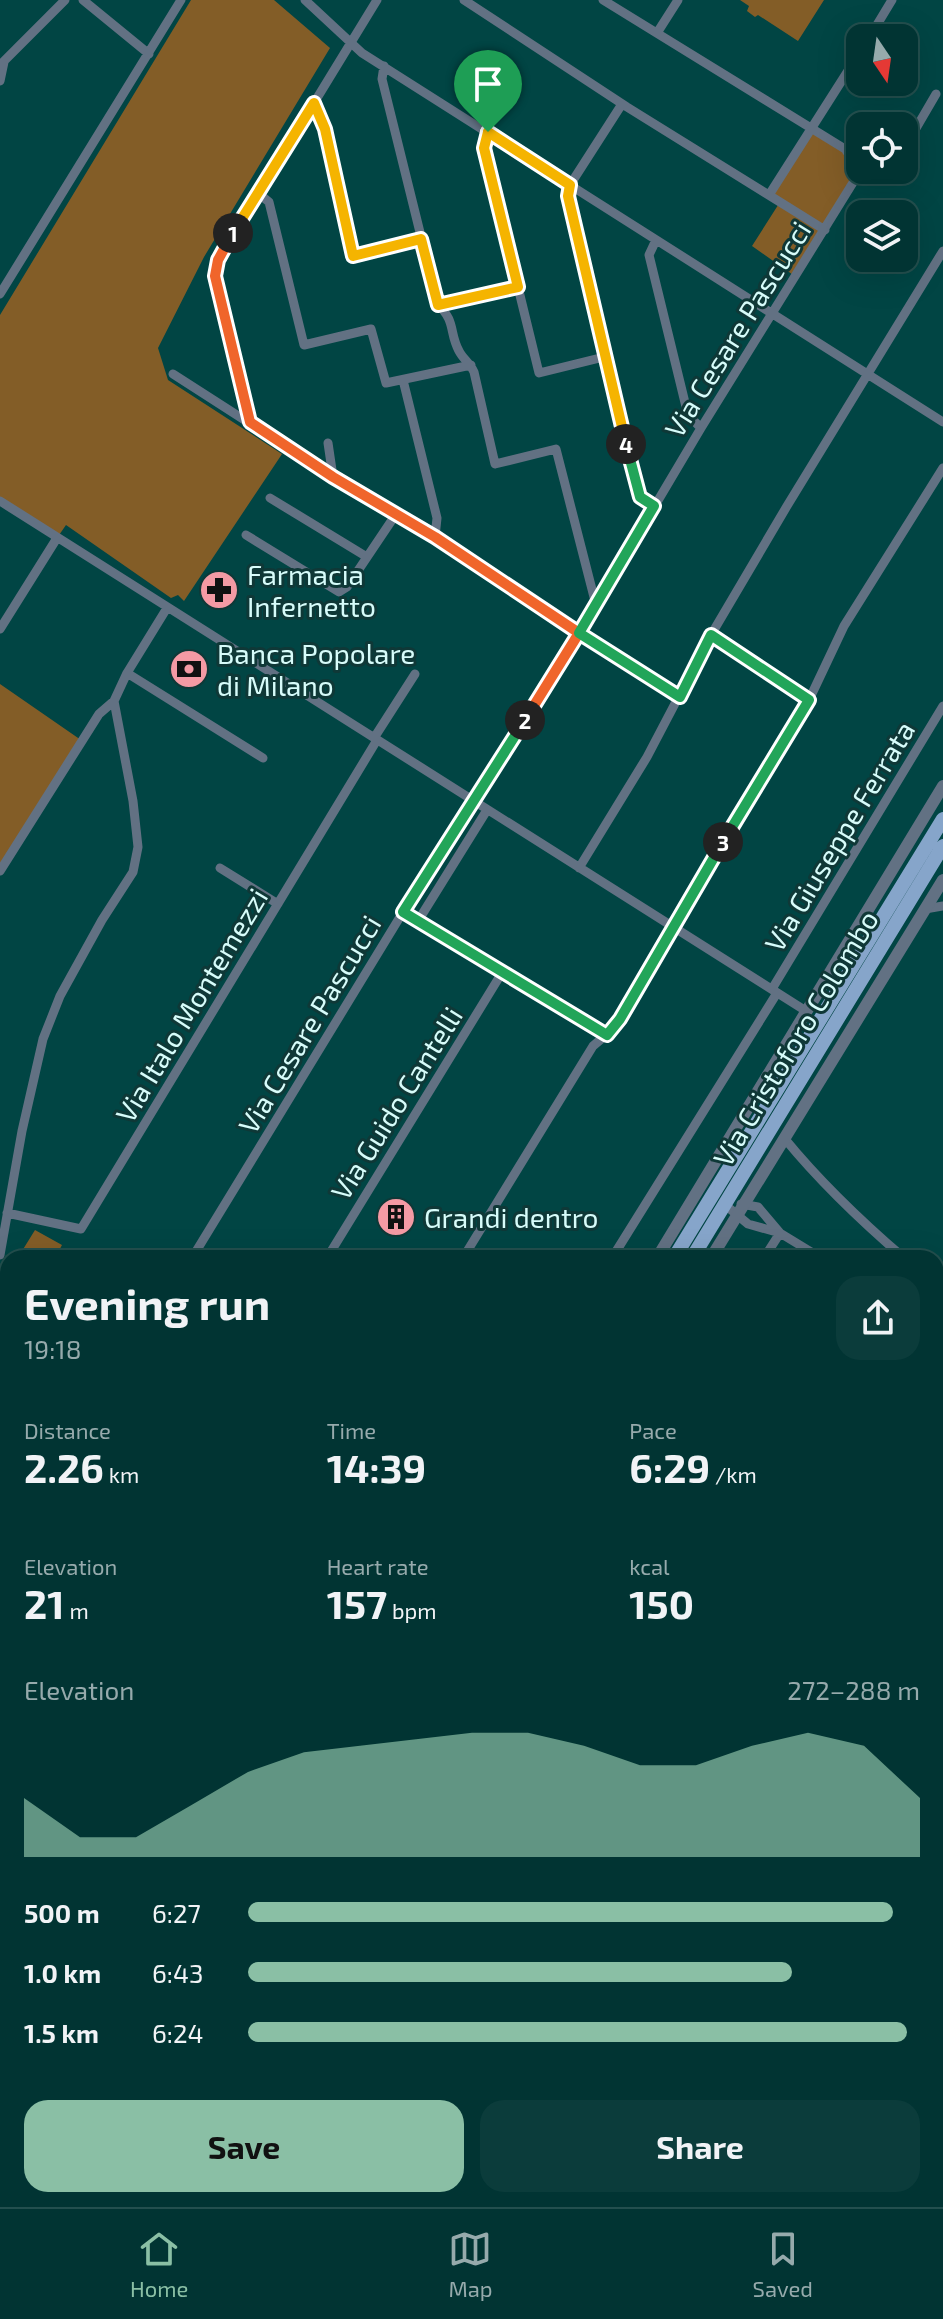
<!DOCTYPE html>
<html lang="en">
<head>
<meta charset="utf-8">
<style>
	:root { --surface:#013433; --page:#0b3c3b; --text:#f1f3f6; --muted:#96aaac; --line:#234f4e; --accent:#8abfa5 }
	body { margin:0; font-family:"Exo 2",sans-serif; background:var(--page); color:var(--text); height:100vh; display:flex; flex-direction:column; font-size:30px; white-space:nowrap }
	* { box-sizing:border-box; margin:0 }
	p { font-size:26px; color:var(--muted) }
	.icon { flex:none; width:44px; height:44px; fill:none; stroke:currentColor; stroke-width:2; stroke-linecap:round; stroke-linejoin:round }
	.map { position:relative; flex:1; overflow:hidden }
	.side { position:absolute; left:0px; top:1250px; width:944px; height:958px; display:flex; flex-direction:column; background:var(--surface); border-radius:24px 24px 0 0; box-shadow:0 8px 32px #0002,0 0 0 2px var(--line) }
	.side>* { flex:none }
	.needle { width:52px; rotate:167deg }
	.tools { position:absolute; left:846px; top:24px; display:grid; gap:16px }
	.tools a { display:grid; place-items:center; width:72px; height:72px; border-radius:16px; background:var(--surface); box-shadow:0 8px 32px #0002,0 0 0 2px var(--line); font-size:40px }
	.pin { position:absolute; display:grid; place-items:center; width:68px; height:68px; color:#fff; margin:-82px -34px; border-radius:50% 50% 50% 0; rotate:-45deg; box-shadow:0 0 8px #0007 }
	.pin .icon { rotate:45deg }
	.km { position:absolute; width:40px; height:40px; margin:-20px; border-radius:50%; background:#222; color:#fff; font-size:22px; line-height:40px; text-align:center }
	.round { display:grid; place-items:center; flex:none; width:84px; height:84px; border-radius:24px; background:var(--page) }
	.summary { display:flex; align-items:center; justify-content:space-between; height:136px; padding:0 24px }
	h1 { font-size:44px; font-weight:700; line-height:60px }
	.figures { display:grid; grid-template-columns:repeat(3,1fr); gap:12px; height:136px; padding:8px 24px }
	.figures div { display:grid; align-content:center }
	.figures b { font-size:40px; font-weight:700 }
	.figures small { font-size:22px; font-weight:400 }
	.figures p { font-size:22px }
	.chart { height:224px; padding:16px 24px }
	.chart p { display:flex; justify-content:space-between }
	.chart svg { width:100%; height:144px; margin-top:8px; fill:var(--accent); opacity:.7 }
	.primary-button { display:flex; gap:16px; margin-top:auto; padding:16px 24px }
	.primary-button a { flex:1; height:92px; border-radius:24px; background:var(--accent); color:#111; font-size:32px; font-weight:700; line-height:92px; text-align:center }
	.primary-button a+a { background:var(--page); color:var(--text) }
	ul { padding:0 24px; list-style:none; font-size:26px }
	li { display:grid; grid-template-columns:128px 96px 1fr; align-items:center; height:60px }
	li i { height:20px; border-radius:10px; background:var(--accent) }
	.dock { display:flex; justify-content:space-around; align-items:center; height:112px; border-top:2px solid var(--line); background:var(--surface); font-size:22px; color:var(--muted) }
	.dock a { display:grid; justify-items:center; gap:4px }
	.dock .selected { color:var(--accent) }
	.map>svg:first-child { display:block }
	.green { fill:#835d27 }
	.lines { fill:none; stroke-linecap:round; stroke-linejoin:round }
	.minor { stroke:#627183; stroke-width:9 }
	.tertiary { stroke:#627183; stroke-width:12 }
	.primary { stroke:#86a5ca; stroke-width:14 }
	.split-1-casing { stroke:#fff; stroke-width:16 }
	.split-2-casing { stroke:#fff; stroke-width:16 }
	.split-3-casing { stroke:#fff; stroke-width:16 }
	.split-4-casing { stroke:#fff; stroke-width:16 }
	.split-5-casing { stroke:#fff; stroke-width:16 }
	.split-1 { stroke:#f5b400; stroke-width:10 }
	.split-2 { stroke:#f0652b; stroke-width:10 }
	.split-3 { stroke:#22a559; stroke-width:10 }
	.split-4 { stroke:#22a559; stroke-width:10 }
	.split-5 { stroke:#f5b400; stroke-width:10 }
	.labels { text-anchor:middle; dominant-baseline:central; stroke-width:6; stroke-linejoin:round; paint-order:stroke }
	.street-label { font-size:28px; fill:#d7fcfa; stroke:#0f3837 }
	.poi-label { font-size:28px; fill:#d7fcfa; stroke:#0f3837; text-anchor:start }
</style>
</head>
<body>
<div class="map">
<svg width="943" height="2207" viewBox="0 0 943 2207">
	<rect width="100%" height="100%" fill="#014544"/>
	<path class="green" d="M191,0H274L330,48L204,257L158,348L168,380L282,454L184,601L178,595L171,598L66,525L57,538L0,500V315Z
		M740,0H824L798,41L758,15L755,17L747,11L749,6Z
		M812,129L845,149L854,181L796,277L752,246L780,202L769,195Z
		M0,684L81,740L0,871Z
		M35,1230L62,1245L55,1258H35L22,1251Z
		M8,1501V1598L0,1593V1514Z"/>
	<g class="lines">
		<path class="minor" d="M83,0L149,54
			M305,0L362,53L943,422
			M464,0L627,107L825,230
			M657,33L678,0
			M869,38L892,0
			M0,65L65,0
			M384,66L382,79L438,305C456,321 449,333 459,351C463,359 470,363 474,372L495,464L556,449L596,605
			M0,81L4,62
			M314,103L325,129L353,256L421,239
			M622,104L570,185L568,196L604,357L640,497L654,506
			M915,130L936,94
			M488,132L484,148L539,373L604,357
			M258,193L269,202L304,345L371,329L386,383L471,365
			M769,195L860,52
			M656,240L649,255L688,415L701,428
			M0,294L181,0
			M438,305L518,287
			M173,374L333,477L435,537
			M403,380L437,518L435,537L680,697
			M250,422L215,276L218,260L377,0
			M328,443L333,477
			M270,498L367,557
			M0,501L806,1011
			M246,535L339,592L347,587L396,514
			M0,629L57,538
			M711,635L809,700
			M127,673L263,758
			M374,738L415,674
			M220,868L278,904
			M579,868L647,757L711,635L787,506L943,251
			M0,871L99,714L114,701
			M925,909L943,906
			M403,912L607,1035
			M418,921L487,810
			M772,989L943,706
			M785,1139C821,1183 861,1221 904,1258
			M723,1203L748,1224L780,1233L821,1258
			M741,1204L758,1207L780,1233
			M7,1213L81,1229L377,740
			M143,1253L149,1258
			M0,1255L22,1131L43,1039L60,996L102,920L133,872L138,847L133,801L114,701L127,673L167,608
			M192,1258L403,912L596,605L701,428L854,181L852,159L845,149L603,0
			M327,1258L503,971
			M463,1258L593,1046L612,1030L620,1019L673,925L809,700L844,626L943,468
			M612,1258L777,993
			M764,1258L780,1233
			M936,1277L943,1282
			M936,1328L943,1332
			M0,1330L8,1335
			M936,1427L943,1414
			M936,1498L943,1485
			M0,1604L8,1609
			M0,1733L8,1738
			M0,1900L8,1905
			M936,1900L943,1883
			M2,2041L8,2030
			M936,2063L943,2066
			M0,2188L8,2193
			M20,2200L31,2207
			M314,2200L316,2207
			M360,2200L368,2207
			M399,2200L412,2207
			M340,2207L355,2200
			M498,2207L517,2200
			M555,2207L565,2200
			M809,2207L813,2200"/>
		<path class="tertiary" d="M657,1258L943,786
			M711,1258L943,880
			M76,2207L80,2200
			M134,2207L138,2200"/>
		<path class="primary" d="M674,1258L943,819
			M692,1258L943,846
			M97,2207L101,2200
			M114,2207L118,2200"/>
	</g>
	<g class="lines">
		<g class="split-1-casing">
			<path id="split-1" d="M233,233L314,103L325,129L353,256L421,239L438,305L518,287L484,148L488,132"/>
		</g>
		<g class="split-2-casing">
			<path id="split-2" d="M233,233L218,260L215,276L250,422L333,477L435,537L579,633L525,720"/>
		</g>
		<g class="split-3-casing">
			<path id="split-3" d="M525,720L403,912L607,1035L620,1019L723,842"/>
		</g>
		<g class="split-4-casing">
			<path id="split-4" d="M626,444L640,497L654,506L579,633L680,697L711,635L809,700L723,842"/>
		</g>
		<g class="split-5-casing">
			<path id="split-5" d="M488,132L570,185L568,196L626,444"/>
		</g>
		<use href="#split-1" class="split-1"/>
		<use href="#split-2" class="split-2"/>
		<use href="#split-3" class="split-3"/>
		<use href="#split-4" class="split-4"/>
		<use href="#split-5" class="split-5"/>
	</g>
	<defs>
		<g id="pharmacy-disc" transform="scale(2)"><circle r="9.5" fill="#f49aa4" stroke="#0f3837"/><path d="M-2-6h4v4h4v4h-4v4h-4v-4h-4v-4h4Z" fill="#111"/></g>
		<g id="bank-disc" transform="scale(2)"><circle r="9.5" fill="#f49aa4" stroke="#0f3837"/><path d="M-6-4H6V4H-6ZM0-2.3a2.3 2.3 0 1 0 0 4.6a2.3 2.3 0 1 0 0-4.6Z" fill="#111"/></g>
		<g id="building-disc" transform="scale(2)"><circle r="9.5" fill="#f49aa4" stroke="#0f3837"/><path d="M-4-6H4V6H1V3H-1V6H-4ZM-2.5-4.3h1.7v1.8h-1.7ZM.8-4.3h1.7v1.8H.8ZM-2.5-1h1.7V.8h-1.7ZM.8-1h1.7V.8H.8Z" fill="#111"/></g>
	</defs>
	<g fill-rule="evenodd">
		<use href="#pharmacy-disc" x="219" y="590"/>
		<use href="#bank-disc" x="189" y="669"/>
		<use href="#building-disc" x="396" y="1217"/>
	</g>
	<g class="labels">
		<g class="street-label">
			<text transform="translate(737 329) rotate(-58)">Via Cesare Pascucci</text>
			<text transform="translate(839 836) rotate(-59)">Via Giuseppe Ferrata</text>
			<text transform="translate(191 1005) rotate(-59)">Via Italo Montemezzi</text>
			<text transform="translate(309 1024) rotate(-59)">Via Cesare Pascucci</text>
			<text transform="translate(795 1038) rotate(-59)">Via Cristoforo Colombo</text>
			<text transform="translate(396 1103) rotate(-58)">Via Guido Cantelli</text>
		</g>
		<g class="poi-label">
			<text x="247" y="574">Farmacia<tspan x="247" dy="32">Infernetto</tspan></text>
			<text x="217" y="653">Banca Popolare<tspan x="217" dy="32">di Milano</tspan></text>
			<text x="424" y="1217">Grandi dentro</text>
		</g>
	</g>
</svg>
<div class="tools">
<a><svg class="needle" viewBox="-14 -14 28 28"><path d="M0-13l5 13h-10z" fill="#e53935"/><path d="M0 13l5-13h-10z" fill="#96aaac"/></svg></a>
<a><svg class="icon" aria-label="locate" viewBox="0 0 24 24"><circle cx="12" cy="12" r="6"/><path d="M12 2v4M12 18v4M2 12h4M18 12h4"/></svg></a>
<a><svg class="icon" aria-label="layers" viewBox="0 0 24 24"><path d="M12 4l9 5-9 5-9-5zM3 14l9 5 9-5"/></svg></a>
</div>
<div class="pin" style="left:488px;top:132px;background:#1e9e55"><svg class="icon" aria-label="arrive" viewBox="0 0 24 24"><path d="M6 21V4h12l-3 4 3 4H6"/></svg></div>
<b class="km" style="left:233px;top:233px">1</b>
<b class="km" style="left:525px;top:720px">2</b>
<b class="km" style="left:723px;top:842px">3</b>
<b class="km" style="left:626px;top:444px">4</b>
<section class="side">
<div class="summary"><div><h1>Evening run</h1><p>19:18</p></div><a class="round"><svg class="icon" aria-label="share" viewBox="0 0 24 24"><path d="M12 15V3M7 8l5-5 5 5M5 13v7h14v-7"/></svg></a></div>
<div class="figures">
<div><p>Distance</p><b>2.26<small> km</small></b></div>
<div><p>Time</p><b>14:39</b></div>
<div><p>Pace</p><b>6:29<small> /km</small></b></div>
</div>
<div class="figures">
<div><p>Elevation</p><b>21<small> m</small></b></div>
<div><p>Heart rate</p><b>157<small> bpm</small></b></div>
<div><p>kcal</p><b>150</b></div>
</div>
<div class="chart"><p><span>Elevation</span>272–288 m</p>
<svg viewBox="0 0 160 44" preserveAspectRatio="none"><path d="M0 44V26L10 38L20 38L30 28L40 18L50 12L60 10L70 8L80 6L90 6L100 10L110 16L120 16L130 10L140 6L150 10L160 26V44z"/></svg>
</div>
<ul>
<li><b>500 m</b>6:27<i style="width:96%"></i></li>
<li><b>1.0 km</b>6:43<i style="width:81%"></i></li>
<li><b>1.5 km</b>6:24<i style="width:98%"></i></li>
</ul>
<div class="primary-button"><a>Save</a><a>Share</a></div>
</section>
</div>
<nav class="dock">
<a class="selected"><svg class="icon" aria-label="home" viewBox="0 0 24 24"><path d="M3 11l9-7 9 7M6 9v11h12V9"/></svg>Home</a>
<a><svg class="icon" aria-label="map" viewBox="0 0 24 24"><path d="M3 6l6-2 6 2 6-2v14l-6 2-6-2-6 2zM9 4v14M15 6v14"/></svg>Map</a>
<a><svg class="icon" aria-label="saved" viewBox="0 0 24 24"><path d="M7 4h10v16l-5-4-5 4z"/></svg>Saved</a>
</nav>
</body>
</html>
